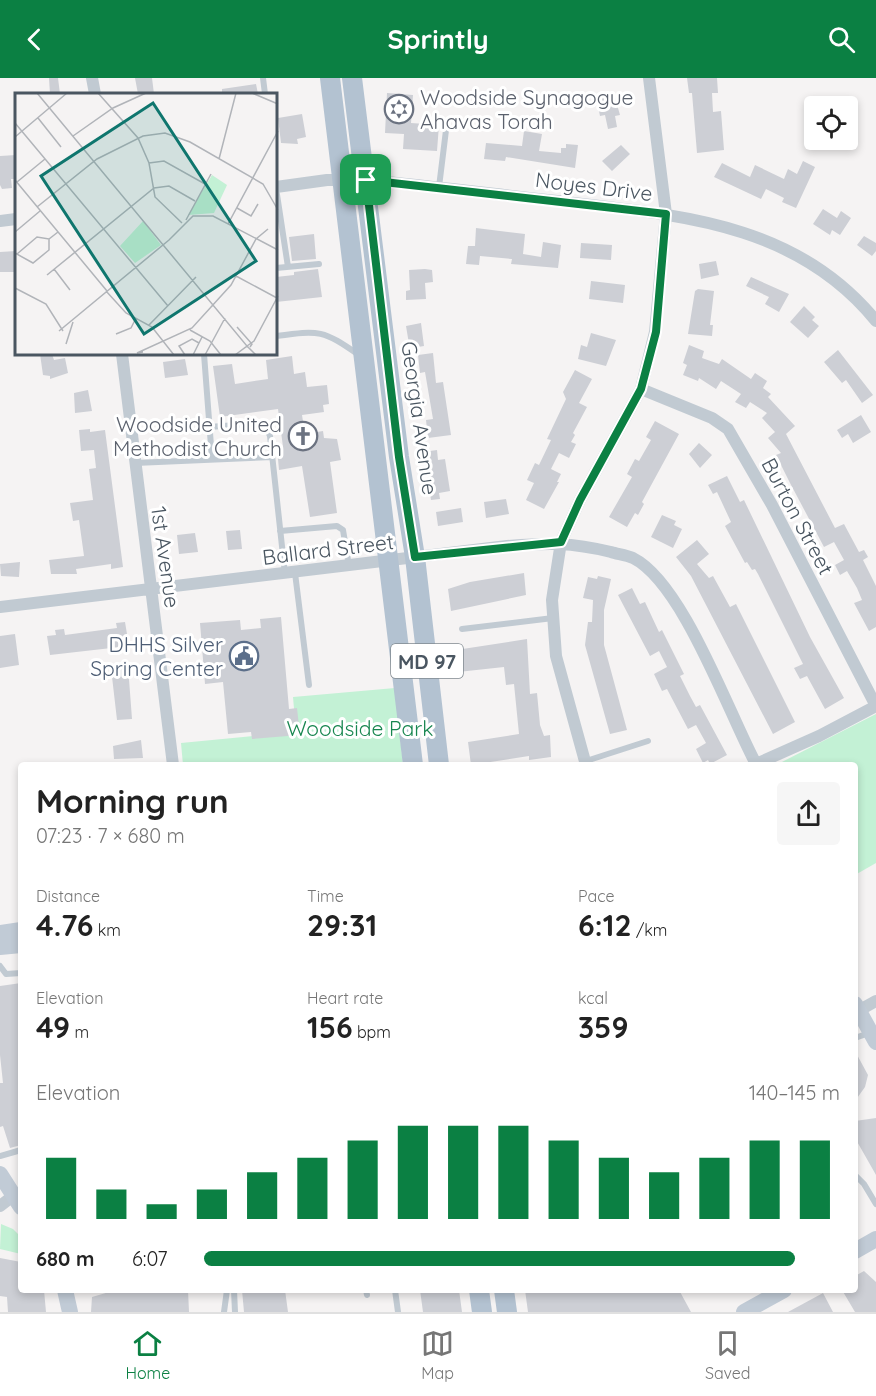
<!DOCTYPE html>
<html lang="en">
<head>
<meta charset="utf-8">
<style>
	:root { --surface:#fff; --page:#f6f6f6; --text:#222; --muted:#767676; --line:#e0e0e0; --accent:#0b8043 }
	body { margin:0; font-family:Quicksand,sans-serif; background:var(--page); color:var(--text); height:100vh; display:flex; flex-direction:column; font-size:22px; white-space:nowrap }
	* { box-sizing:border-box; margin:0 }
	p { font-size:20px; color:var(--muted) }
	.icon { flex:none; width:33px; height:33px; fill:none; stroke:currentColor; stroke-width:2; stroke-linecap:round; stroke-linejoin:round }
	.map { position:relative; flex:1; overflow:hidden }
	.sheet { position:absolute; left:18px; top:684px; width:840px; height:531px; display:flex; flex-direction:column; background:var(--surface); border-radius:6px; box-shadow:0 3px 9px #0003 }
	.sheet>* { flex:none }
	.controls { position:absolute; left:804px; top:18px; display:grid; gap:12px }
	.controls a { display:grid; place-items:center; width:54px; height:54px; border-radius:6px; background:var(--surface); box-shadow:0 3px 9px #0003; font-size:30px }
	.pin { position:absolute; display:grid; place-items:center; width:51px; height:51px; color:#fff; margin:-26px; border-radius:12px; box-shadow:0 3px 9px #0006 }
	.round { display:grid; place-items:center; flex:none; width:63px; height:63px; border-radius:6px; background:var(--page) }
	.summary { display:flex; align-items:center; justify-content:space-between; height:102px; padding:0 18px }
	h1 { font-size:33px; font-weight:700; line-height:45px }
	.stats { display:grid; grid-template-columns:repeat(3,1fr); gap:9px; height:102px; padding:6px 18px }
	.stats div { display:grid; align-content:center }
	.stats b { font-size:30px; font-weight:700 }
	.stats small { font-size:16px; font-weight:400 }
	.stats p { font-size:16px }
	.chart { height:168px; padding:12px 18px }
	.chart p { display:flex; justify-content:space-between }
	.chart svg { width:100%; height:108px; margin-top:6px; stroke:var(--accent); stroke-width:6 }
	ul { padding:0 18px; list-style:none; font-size:20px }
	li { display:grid; grid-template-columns:96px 72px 1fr; align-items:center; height:45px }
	li i { height:15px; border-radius:8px; background:var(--accent) }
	header { display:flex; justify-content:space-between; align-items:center; height:78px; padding:0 18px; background:var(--accent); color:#fff; font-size:27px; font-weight:700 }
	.tab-bar { display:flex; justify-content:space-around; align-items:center; height:84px; border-top:2px solid var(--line); background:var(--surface); font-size:16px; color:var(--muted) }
	.tab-bar a { display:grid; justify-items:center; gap:3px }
	.tab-bar .active { color:var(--accent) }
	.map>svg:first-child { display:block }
	.green { fill:#c3f1d5 }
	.building { fill:#cdcfd5 }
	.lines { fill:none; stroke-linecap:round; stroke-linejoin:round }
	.lane { stroke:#c1cad2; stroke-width:6 }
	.street { stroke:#c1cad2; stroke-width:12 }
	.secondary { stroke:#c1cbd6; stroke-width:16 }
	.primary { stroke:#b3c2d1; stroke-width:20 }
	.route-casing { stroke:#fff; stroke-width:12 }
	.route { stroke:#0b8043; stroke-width:8 }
	.labels { text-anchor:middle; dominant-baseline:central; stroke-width:6; stroke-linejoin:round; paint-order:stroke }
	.shield { fill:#fff; stroke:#808990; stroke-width:1.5 }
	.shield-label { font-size:20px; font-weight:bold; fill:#4a5661 }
	.worship-label { font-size:21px; fill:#5b616d; stroke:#fff; text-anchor:start }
	.street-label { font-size:21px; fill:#4a5661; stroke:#fff }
	.service-label { font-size:21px; fill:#4e5e75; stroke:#fff; text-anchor:end }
	.park-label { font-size:21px; fill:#17864f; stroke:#fff }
	.inset-road { fill:none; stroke:#b1b4b9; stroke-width:1.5 }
	.view { fill:#0f766e; fill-opacity:0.15; stroke:#0f766e; stroke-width:3 }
	.inset-edge { fill:none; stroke:#4a5661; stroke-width:3 }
</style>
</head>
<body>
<header><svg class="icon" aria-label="back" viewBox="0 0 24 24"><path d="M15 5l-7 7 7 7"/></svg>Sprintly<svg class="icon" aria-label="search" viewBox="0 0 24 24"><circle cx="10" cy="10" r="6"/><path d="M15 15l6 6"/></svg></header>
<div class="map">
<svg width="876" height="1234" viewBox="0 0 876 1234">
	<rect width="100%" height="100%" fill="#f5f3f3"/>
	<path class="green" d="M395,610L403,687H183L181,665L296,654L293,619Z
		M876,636V785L855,797V687H776Z
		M1,1146L13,1151L21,1159V1176L0,1171Z"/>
	<path class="building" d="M49,0H58L60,16H50Z
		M135,0H152L154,16H138Z
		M687,0H717L718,15H712L713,34L721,33L724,72L697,75L692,15H689Z
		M256,6L258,16H222V11Z
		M387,15L413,17L411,45L439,47L437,73L403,71L404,56L385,55Z
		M614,16L620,37L615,38L617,49L608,51L605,37L600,38L596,19Z
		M302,36L306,59L297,61L298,66L281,65L278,40Z
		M524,53L542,56L539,73L561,75V70H566V66L578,67L575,90L506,79L505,83L484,81L486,65L522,68Z
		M621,67L630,76L612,93L602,83Z
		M16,77V101H11L12,110L2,111L0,107V78Z
		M803,83L815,89L796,130L782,124L784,120L766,111L761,121L714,99L722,85L750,99L755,87L784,101L788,91L797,96Z
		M823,131L837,140L841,133L851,140L840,157L832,152L830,157L813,146Z
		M476,150L525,156L523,176L541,179L543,164L561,167L558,190L511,186L512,181L480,178L479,187L466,186L468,168H475Z
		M314,156L316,181L292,183L289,159Z
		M864,158L876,165V173L872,178L857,167Z
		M581,165L612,167L611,182L580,180Z
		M16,173V194H0V174Z
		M716,183L719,197L701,201L699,186Z
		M318,191L322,219L276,224V199L294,197V194Z
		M425,191L432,192L433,204L425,205L426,221L406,222V213L410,212L409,192Z
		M751,199L789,216L779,234L765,226L769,219L746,208Z
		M591,203L625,207L623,225L589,221Z
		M698,211L714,213L710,247H713L712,258L688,256L695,213Z
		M804,228L815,239L812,242L819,248L808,260L790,244Z
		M421,245L424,268L412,270V265L409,266L406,248Z
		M591,255L616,262L606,288L578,281L581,267L587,269Z
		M689,267L704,273L702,280L719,286L722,281L751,301L755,295L767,303L763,310L771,316L768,319L795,348L786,356L835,450L844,446L859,474L864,472L868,479L863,482L876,508V549L869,553L854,525L862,522L857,510L847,493L840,497L835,487L844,482L834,464L824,469L790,405L776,377L781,375L768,360L775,354L762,340L767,335L750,324L746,330L735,324L741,316L721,303L716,311L699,300L698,303L683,297L687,287L683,285Z
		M838,272L873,317L862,325L846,302L842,305L824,284Z
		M433,275L436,305L443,304L451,357L428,360L426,342L433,341L425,294L420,295L418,277Z
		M40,276H52L54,282L65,280L68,295L50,301V298L43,297Z
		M292,278L294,296L305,294L307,309L327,307L329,326L323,327L324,334L302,337L305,356L323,353L324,360L337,361L341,382L330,384L337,435L310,439L302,388L279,392L277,370L283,369L278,331L220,339L213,288L232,286L235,306L268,301L266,282Z
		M185,281L188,297L165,300L163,284Z
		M575,292L592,301L579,325L587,329L573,355L575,357L571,364L576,366L569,380L559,375L551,391L561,396L557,404H559L544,431L526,422L534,405L527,402L535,385L539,387L551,362L547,361L566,321L563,314Z
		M88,312L92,333L75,335L74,315Z
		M861,337L871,354L853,365L848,356L842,360L837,352Z
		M655,343L679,356L642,424L644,426L638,437L635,435L627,449L609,439L632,399L627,396L635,381L639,383L651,362L646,359Z
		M90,351V354L105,352L123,489L111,491V486L76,491L77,496H51L49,482L84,478L79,442L73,443L70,425L93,422L89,391L96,390L94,372L81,373L79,352Z
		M699,365L712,377L700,390L689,376Z
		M437,372L438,382L445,381L450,413L439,415L440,421L431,422L423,374Z
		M727,398L740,424L744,422L810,559L844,620L825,631L807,598L800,601L794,590L803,586L758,496L755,491L752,492L747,484L745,485L725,448L731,444L717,414L713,416L708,407Z
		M506,421L509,436L486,440L484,424Z
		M461,430L463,444L438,448L436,434Z
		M662,437L676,443L674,447L682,451L673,470L651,459Z
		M240,452L242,471L228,472L226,453Z
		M195,455L198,474L179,476L177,457Z
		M697,462L709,476L697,486L709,500L713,498L730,529L736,526L795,644L773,656L691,498L676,479Z
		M20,484L19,499L1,498L0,486Z
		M524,495L526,517L451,533L448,511L470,504Z
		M598,498L611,501L604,532V567L627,652L610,656L585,567L588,544H592L593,522L583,520L588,499L597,501Z
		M632,510L640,526L645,524L659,554L662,552L684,596L680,598L690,618L696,629L700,627L727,677L710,686L708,682L703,685L696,671L706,665L696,647L688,651L667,611L662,613L654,596L667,589L659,573L650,578L618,517Z
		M281,539L289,631L297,630L300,657L252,661L251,654L228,656L223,604L205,606L200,545L240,542L241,552L261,550L260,541Z
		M125,544L129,568L50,577L47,558L56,557L55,552L64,551L65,557L117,550L116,545Z
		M15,556L19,587L0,590V558Z
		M527,561L530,616L537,615L540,647L544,658L550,657L551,679L529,682V678L471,687L468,664L519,656L514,606L506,607L504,589L458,594L456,572Z
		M128,588L132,641L117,642L111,590Z
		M141,662L143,680L114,681L113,668Z
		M21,905V1067L10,1070L3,1048L0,1049V1005H3L0,977V908Z
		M855,973L868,997L865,1009L855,1023Z
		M876,1040V1097L855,1060V1043Z
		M0,1180L21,1184V1212H44L46,1234H8L7,1219L0,1218Z
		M864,1193L876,1204V1234H855L842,1212H855V1198Z
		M116,1212H188L189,1234H91L92,1219Z
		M242,1212H285L288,1234H244Z
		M420,1212H459L462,1234H423Z
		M525,1212H679L691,1234H528Z
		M823,1215L833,1234H788Z"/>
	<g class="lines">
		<path class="lane" d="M263,0L265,16
			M439,109L447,44
			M276,110L288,189
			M276,190L319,186
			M276,258C320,252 323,252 359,277
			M204,276L212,381
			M209,349L264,345L270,358L285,496
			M135,385L272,379
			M280,453L337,448L343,452L349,488
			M295,495L309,607
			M462,551L553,540
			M586,683L648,663
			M0,888L6,896L21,895
			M855,960L869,955
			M0,1078L21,1072
			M855,1097L864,1106L876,1126
			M234,1212L235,1234
			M366,1212L367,1217
			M395,1212L398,1234
			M224,1234L227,1212"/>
		<path class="street" d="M92,0L95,16
			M276,109L327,102H366C430,108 493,116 557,123C675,137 795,143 876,243
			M0,143L16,141
			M122,276L173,687
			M641,311L712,340L728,351L772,427L876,628L819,658L754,687
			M0,529L507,468C547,465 570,464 611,474C617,476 626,477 633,480C683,505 729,636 756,686
			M586,687L556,578L552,522L561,464L580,422L641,311L655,254L666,136L649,0
			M858,933L876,923
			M0,1128L13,1118"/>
		<path class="secondary" d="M0,855L21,852
			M0,869L21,867
			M855,926L876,964
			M0,1096L21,1129
			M855,1173L876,1161
			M65,1212L70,1234
			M744,1234L784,1212"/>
		<path class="primary" d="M330,0L413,687
			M352,0L399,379L415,479L439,687
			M479,1212L482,1234
			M504,1212L507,1234"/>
	</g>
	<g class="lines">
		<g class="route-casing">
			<path id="route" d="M366,102L666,136L656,254L641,311L580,422L561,464L415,479L399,379Z"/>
		</g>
		<use href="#route" class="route"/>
	</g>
	<defs>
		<g id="synagogue-ring" transform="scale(1.5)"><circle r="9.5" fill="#fff" stroke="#6b7280" stroke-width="1.5"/><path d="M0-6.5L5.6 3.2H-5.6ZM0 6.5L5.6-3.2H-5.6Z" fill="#6b7280"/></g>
		<g id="church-ring" transform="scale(1.5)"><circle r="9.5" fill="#fff" stroke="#6b7280" stroke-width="1.5"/><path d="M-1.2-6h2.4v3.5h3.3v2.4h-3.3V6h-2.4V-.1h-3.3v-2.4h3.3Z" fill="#6b7280"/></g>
		<g id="civic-ring" transform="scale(1.5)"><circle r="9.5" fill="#fff" stroke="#5c6f8a" stroke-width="1.5"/><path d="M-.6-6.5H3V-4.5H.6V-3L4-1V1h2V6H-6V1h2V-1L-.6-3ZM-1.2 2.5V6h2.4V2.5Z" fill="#5c6f8a"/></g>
	</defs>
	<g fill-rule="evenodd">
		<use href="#synagogue-ring" x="399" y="31"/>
		<use href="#church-ring" x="303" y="358"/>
		<use href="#civic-ring" x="244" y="578"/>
	</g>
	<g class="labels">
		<rect class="shield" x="391" y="566" width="72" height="34" rx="4.5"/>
		<g class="shield-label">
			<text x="427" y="583">MD 97</text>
		</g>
		<g class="worship-label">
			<text x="420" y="19">Woodside Synagogue<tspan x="420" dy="24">Ahavas Torah</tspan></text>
			<text x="282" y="346" text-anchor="end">Woodside United<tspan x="282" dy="24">Methodist Church</tspan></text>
		</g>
		<g class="street-label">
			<text transform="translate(594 108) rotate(7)">Noyes Drive</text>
			<text transform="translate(420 340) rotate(82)">Georgia Avenue</text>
			<text transform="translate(798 438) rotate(62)">Burton Street</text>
			<text transform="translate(328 471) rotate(-7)">Ballard Street</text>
			<text transform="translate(166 479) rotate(82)">1st Avenue</text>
		</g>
		<g class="service-label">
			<text x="223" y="566">DHHS Silver<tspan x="223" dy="24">Spring Center</tspan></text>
		</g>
		<g class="park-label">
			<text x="360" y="650">Woodside Park</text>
		</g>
	</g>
	<g transform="translate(15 15)">
		<rect width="262" height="262" fill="#f5f3f3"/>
		<path d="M197,82L212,92L199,120L173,122ZM128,128L146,152L120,170L105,153Z" fill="#c3f1d5"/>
		<path class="inset-road" d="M22,0L232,253L220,262M83,0L123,45L134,70L140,104L167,130M237,0L263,11M23,25L46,54M0,30L153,213M58,43L98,15L131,0M0,44L52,0M204,66L221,0M134,70L149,68L190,91M0,87L92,198M2,89L30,66M22,114L82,66L128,43L150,40L175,49L248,91L263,117M222,115L236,123L243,111M171,127L196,81M213,131L263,38M0,139L25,118M0,160L18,170L34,157V146M2,161L22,144L34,146L43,139M39,176L55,197M32,182L139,95L154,93L180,108M221,183L262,205M0,195L31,211L48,238M91,198L111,220L137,234L159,262M134,232L181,184M222,234L237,251L235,254M175,237L195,248L206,262M44,238L154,147L178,123H198L263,157M101,241L116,235L121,225M51,251L58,229M128,259L122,260L177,235L216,192L241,146L253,136M170,262L164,253L177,246L184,250M178,262L187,244M190,262L210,225M241,262L232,253L239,248L263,203"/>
		<path class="view" d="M138,10L241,168L129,241L26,83Z"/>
		<rect width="262" height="262" class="inset-edge"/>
	</g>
</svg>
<div class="controls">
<a><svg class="icon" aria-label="locate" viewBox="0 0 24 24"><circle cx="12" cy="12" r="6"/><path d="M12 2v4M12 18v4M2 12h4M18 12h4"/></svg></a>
</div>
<div class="pin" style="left:366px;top:102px;background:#1e9e55"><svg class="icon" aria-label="arrive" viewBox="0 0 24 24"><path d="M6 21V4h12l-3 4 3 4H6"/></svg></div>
<section class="sheet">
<div class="summary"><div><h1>Morning run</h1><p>07:23 · 7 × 680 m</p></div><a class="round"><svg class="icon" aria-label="share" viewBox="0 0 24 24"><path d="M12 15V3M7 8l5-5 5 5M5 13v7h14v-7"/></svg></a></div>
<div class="stats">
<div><p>Distance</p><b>4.76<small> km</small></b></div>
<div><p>Time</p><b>29:31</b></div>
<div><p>Pace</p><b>6:12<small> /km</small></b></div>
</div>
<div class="stats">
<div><p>Elevation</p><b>49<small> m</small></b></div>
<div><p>Heart rate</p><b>156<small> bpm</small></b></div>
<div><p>kcal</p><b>359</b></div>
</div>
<div class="chart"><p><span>Elevation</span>140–145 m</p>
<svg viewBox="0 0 160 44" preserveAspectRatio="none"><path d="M5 44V19M15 44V32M25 44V38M35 44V32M45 44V25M55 44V19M65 44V12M75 44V6M85 44V6M95 44V6M105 44V12M115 44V19M125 44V25M135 44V19M145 44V12M155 44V12"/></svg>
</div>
<ul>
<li><b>680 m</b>6:07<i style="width:93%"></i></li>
</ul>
</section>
</div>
<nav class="tab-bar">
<a class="active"><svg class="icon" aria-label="home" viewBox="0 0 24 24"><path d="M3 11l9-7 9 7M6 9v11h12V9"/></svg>Home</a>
<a><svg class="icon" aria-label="map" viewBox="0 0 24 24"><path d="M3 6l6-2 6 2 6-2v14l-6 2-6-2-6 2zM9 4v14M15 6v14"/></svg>Map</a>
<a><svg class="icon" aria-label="saved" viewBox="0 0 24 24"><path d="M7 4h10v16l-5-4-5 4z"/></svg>Saved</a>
</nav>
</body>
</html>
